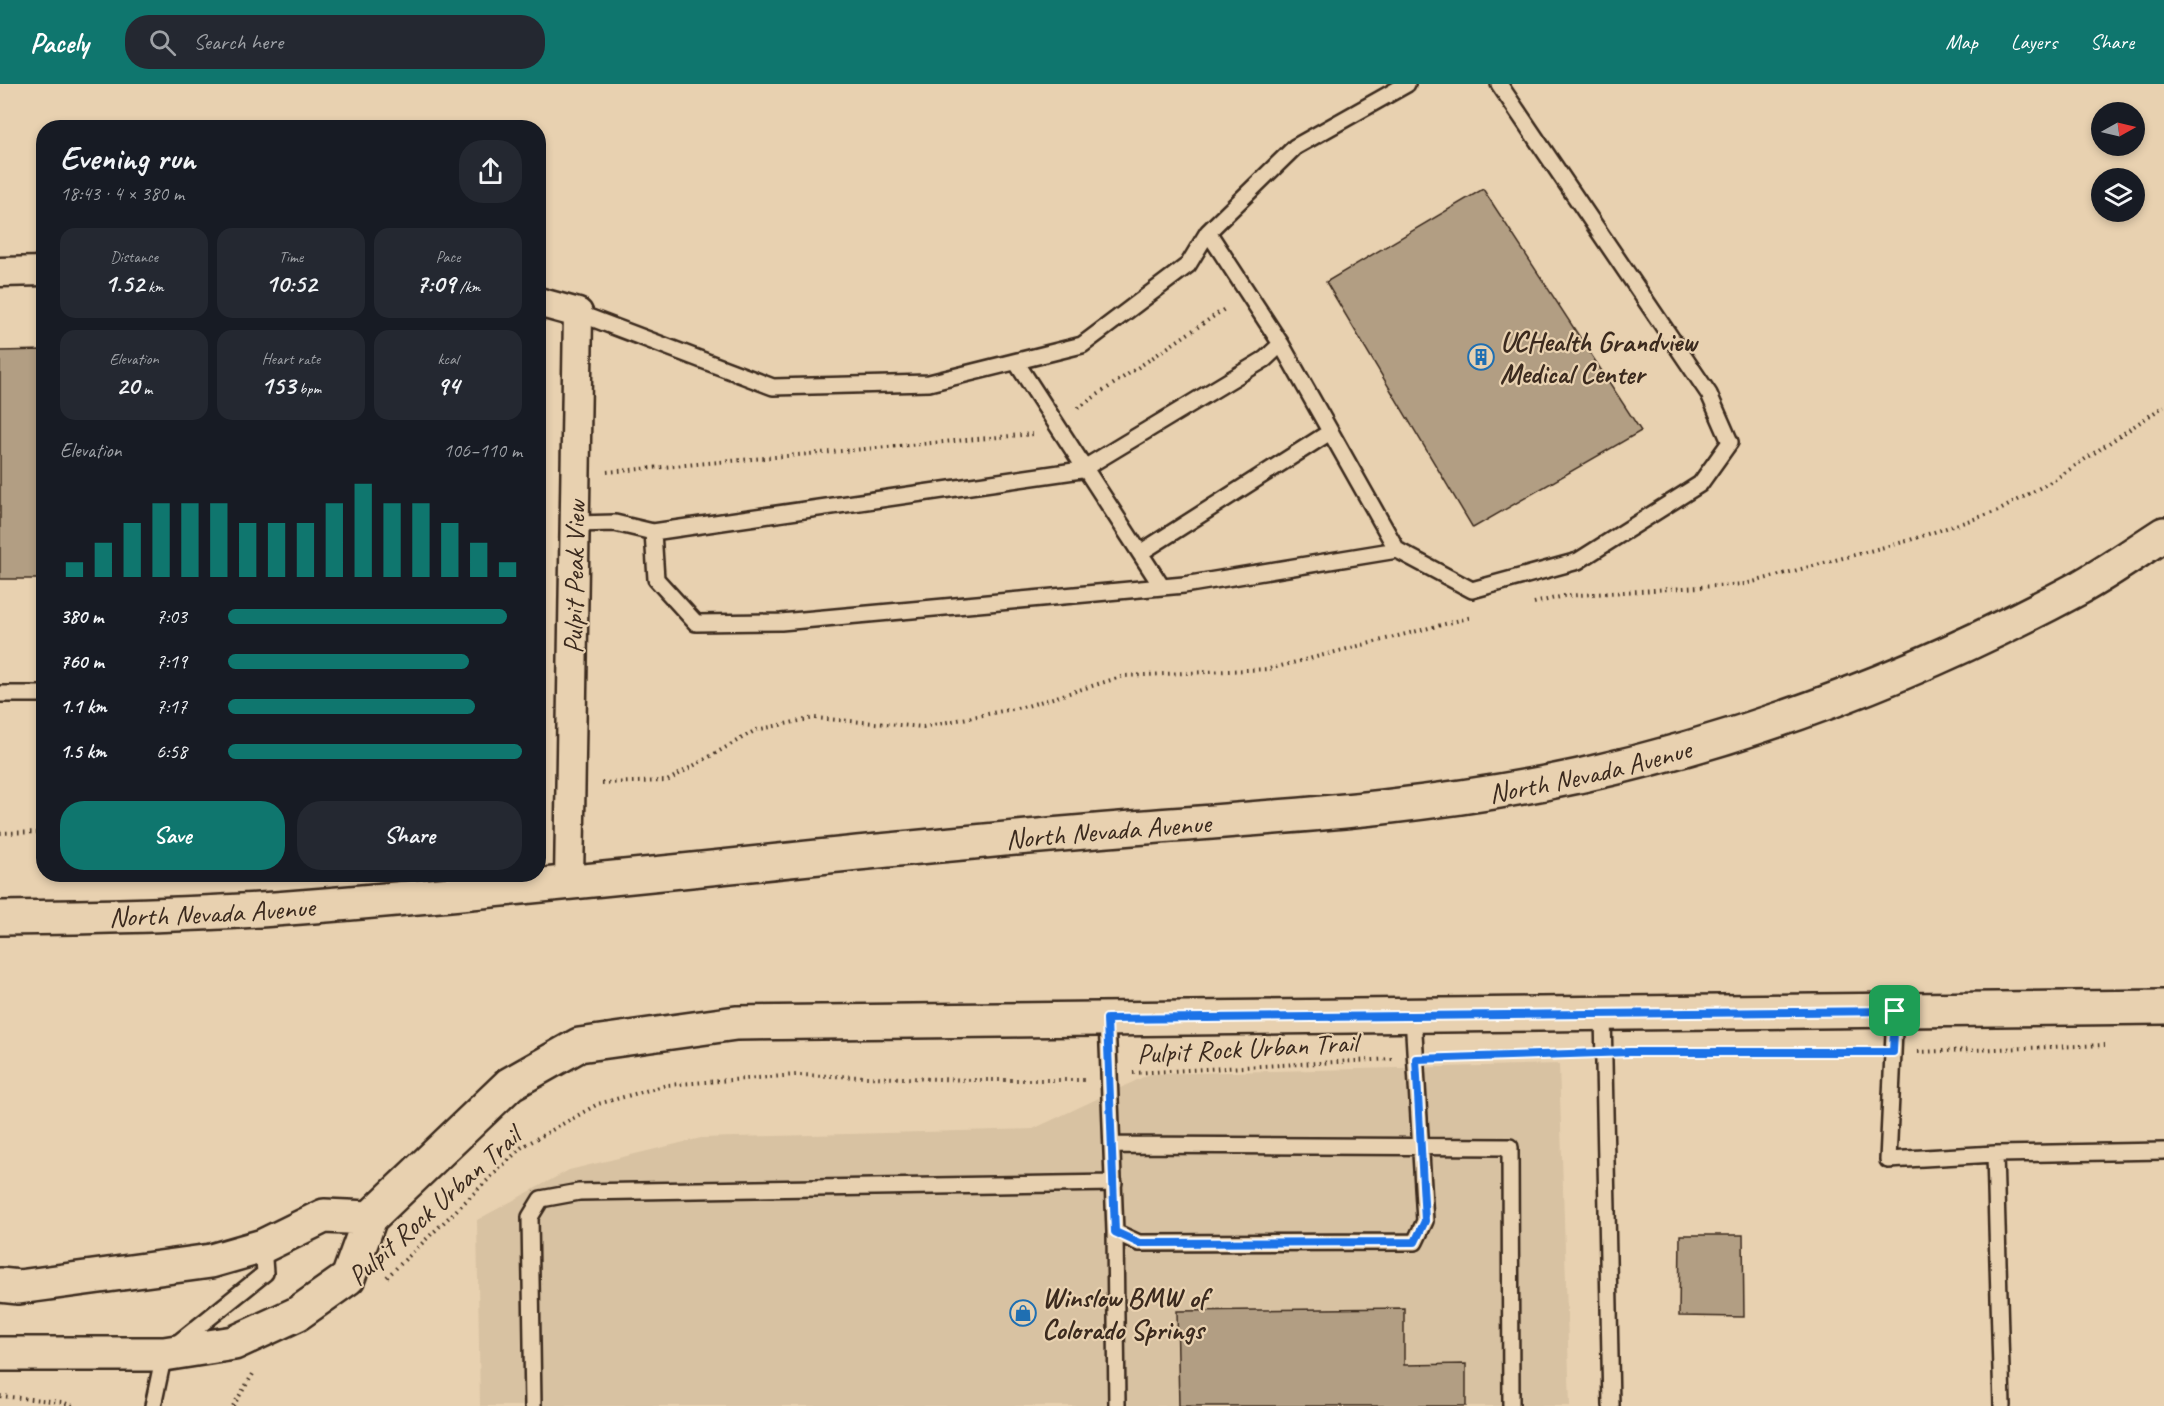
<!DOCTYPE html>
<html lang="en">
<head>
<meta charset="utf-8">
<style>
	:root { --surface:#171b24; --page:#242831; --text:#f1f3f6; --muted:#9ea1a6; --accent:#0f766e }
	body { margin:0; font-family:Caveat,sans-serif; background:var(--page); color:var(--text); height:100vh; display:flex; flex-direction:column; font-size:22px; white-space:nowrap }
	* { box-sizing:border-box; margin:0 }
	p { font-size:20px; color:var(--muted) }
	.icon { flex:none; width:33px; height:33px; fill:none; stroke:currentColor; stroke-width:2; stroke-linecap:round; stroke-linejoin:round }
	.map { position:relative; flex:1; overflow:hidden }
	.side { position:absolute; left:36px; top:36px; width:510px; height:762px; display:flex; flex-direction:column; background:var(--surface); border-radius:24px; box-shadow:0 3px 9px #0003 }
	.side>* { flex:none }
	.needle { width:39px; rotate:82deg }
	.fabs { position:absolute; left:2091px; top:18px; display:grid; gap:12px }
	.fabs a { display:grid; place-items:center; width:54px; height:54px; border-radius:50%; background:var(--surface); box-shadow:0 3px 9px #0003; font-size:30px }
	.pin { position:absolute; display:grid; place-items:center; width:51px; height:51px; color:#fff; margin:-26px; border-radius:12px; box-shadow:0 3px 9px #0006 }
	.round { display:grid; place-items:center; flex:none; width:63px; height:63px; border-radius:24px; background:var(--page) }
	.overview { display:flex; align-items:center; justify-content:space-between; height:102px; padding:0 24px }
	h1 { font-size:33px; font-weight:700; line-height:45px }
	.figures { display:grid; grid-template-columns:repeat(3,1fr); gap:9px; height:102px; padding:6px 24px }
	.figures div { display:grid; align-content:center; border-radius:15px; background:var(--page); text-align:center }
	.figures b { font-size:26px; font-weight:700 }
	.figures small { font-size:16px; font-weight:400 }
	.figures p { font-size:16px }
	.chart { height:168px; padding:12px 24px }
	.chart p { display:flex; justify-content:space-between }
	.chart svg { width:100%; height:108px; margin-top:6px; stroke:var(--accent); stroke-width:6 }
	.primary-button { display:flex; gap:12px; margin-top:auto; padding:12px 24px }
	.primary-button a { flex:1; height:69px; border-radius:24px; background:var(--accent); color:#fff; font-size:24px; font-weight:700; line-height:69px; text-align:center }
	.primary-button a+a { background:var(--page); color:var(--text) }
	ul { padding:0 24px; list-style:none; font-size:20px }
	li { display:grid; grid-template-columns:96px 72px 1fr; align-items:center; height:45px }
	li i { height:15px; border-radius:8px; background:var(--accent) }
	header { display:flex; align-items:center; gap:36px; box-sizing:border-box; height:84px; padding:0 30px; background:var(--accent); color:#fff }
	header strong { font-size:28px }
	nav { display:flex; gap:33px; margin-inline-start:auto; font-size:21px }
	.search { width:420px; height:54px; background:var(--page); display:flex; align-items:center; gap:15px; box-sizing:border-box; padding:0 21px; border-radius:24px; color:var(--muted); font-size:22px }
	.map>svg:first-child { display:block }
	.built { fill:#d8c2a2 }
	.building { fill:#b29e83; stroke:#3b2a1e; stroke-width:1.5 }
	.lines { fill:none; stroke-linecap:round; stroke-linejoin:round }
	.lane-casing { stroke:#3b2a1e; stroke-width:20 }
	.street-casing { stroke:#3b2a1e; stroke-width:33 }
	.secondary-casing { stroke:#3b2a1e; stroke-width:38 }
	.primary-casing { stroke:#3b2a1e; stroke-width:38 }
	.path { stroke:#3b2a1e; stroke-width:4; stroke-dasharray:1.5 4.5; stroke-linecap:butt }
	.lane { stroke:#e8d1b0; stroke-width:15 }
	.street { stroke:#e8d1b0; stroke-width:28 }
	.secondary { stroke:#e8d1b0; stroke-width:33 }
	.primary { stroke:#e8d1b0; stroke-width:33 }
	.route-casing { stroke:#fff; stroke-width:12 }
	.route { stroke:#1a73e8; stroke-width:8 }
	.labels { text-anchor:middle; dominant-baseline:central; stroke-width:4.5; stroke-linejoin:round; paint-order:stroke }
	.poi-label { font-size:28px; font-weight:bold; fill:#3b2a1e; stroke:#e8d1b0; text-anchor:start }
	.street-label { font-size:28px; fill:#3b2a1e; stroke:#e8d1b0 }
</style>
</head>
<body>
<header>
<strong>Pacely</strong>
<div class="search"><svg class="icon" aria-label="search" viewBox="0 0 24 24"><circle cx="10" cy="10" r="6"/><path d="M15 15l6 6"/></svg>Search here</div>
<nav><a>Map</a><a>Layers</a><a>Share</a></nav>
</header>
<div class="map">
<svg width="2164" height="1322" viewBox="0 0 2164 1322">
	<rect width="100%" height="100%" fill="#e8d1b0"/>
	<filter id="ink" filterUnits="userSpaceOnUse"><feTurbulence type="fractalNoise" baseFrequency=".0167" numOctaves="2"/><feDisplacementMap in="SourceGraphic" scale="12" xChannelSelector="R" yChannelSelector="G"/><feConvolveMatrix kernelMatrix="1 2 1 2 8 2 1 2 1" color-interpolation-filters="sRGB"/></filter>
	<g filter="url(#ink)">
		<path class="built" d="M1559,980L1570,1322H480L477,1136L569,1086L701,1054L1033,1045L1150,990Z"/>
		<path class="building" d="M1483,105L1641,347L1473,444L1326,198Z
			M44,266V495H0V267Z
			M1680,1151H1743L1744,1233L1679,1232Z
			M1404,1224V1281L1466,1280V1322H1179L1177,1227Z"/>
		<g class="lines">
			<g class="lane-casing">
				<path id="lane" d="M1208,148L1281,260L1397,466
					M578,229L773,303L929,299L1082,261L1188,181L1208,148L1295,63L1407,0
					M1016,278L1162,503
					M575,440L615,439L653,448L656,495L696,539L781,538L1184,501L1397,466L1472,506L1578,477L1700,400L1730,358L1709,310L1499,0
					M653,448L1081,386L1265,275L1281,260
					M1140,469L1330,348
					M0,610H44
					M1895,927L1888,1076L1995,1070L2002,1322
					M1603,930L1611,1322
					M1107,935L1115,1148L1139,1159L1415,1158L1425,1137L1413,932
					M1112,1061L1510,1063L1511,1322
					M1995,1070L2164,1067
					M1115,1148L1117,1322
					M153,1322L164,1270L265,1189L263,1162
					M533,1322L530,1133L541,1115L579,1108L1114,1099"/>
			</g>
			<g class="street-casing">
				<path id="street" d="M0,188L44,187
					M538,218L578,229L569,797"/>
			</g>
			<g class="secondary-casing">
				<path id="secondary" d="M0,1201L19,1203L211,1177L263,1162L324,1132L370,1134
					M0,1270H164L234,1259L297,1230L348,1194L370,1134L510,1000L579,961L736,939L2164,923"/>
			</g>
			<g class="primary-casing">
				<g id="primary">
					<path id="s1" d="M0,834C100,833 201,831 301,823C491,808 679,787 868,768C961,759 1054,750 1146,743C1291,732 1437,723 1579,692C1754,653 1921,589 2079,504C2108,488 2136,468 2164,450"/>
				</g>
			</g>
			<path class="path" d="M1078,324L1226,224
				M607,388L1033,350
				M1534,519L1564,512L1745,500L1907,457L1998,427L2054,396L2164,322
				M602,699L667,697L756,646L814,634L923,643L1027,622L1124,592L1269,585L1472,533
				M0,749L44,748
				M1630,968L1869,969
				M1918,968L2105,961
				M1441,974L1578,972
				M1133,989L1392,975
				M387,1193L522,1063L598,1020L667,1001L796,991L974,996H1084
				M0,1312L62,1318L73,1322
				M233,1322L253,1290"/>
			<use href="#lane" class="lane"/>
			<use href="#street" class="street"/>
			<use href="#secondary" class="secondary"/>
			<use href="#primary" class="primary"/>
		</g>
	</g>
	<g class="lines" filter="url(#ink)">
		<g class="route-casing">
			<path id="route" d="M1895,927L1893,968H1630L1416,975L1425,1137L1415,1158L1139,1159L1115,1148L1107,935Z"/>
		</g>
		<use href="#route" class="route"/>
	</g>
	<defs>
		<g id="building-ring" transform="scale(1.35)"><circle r="9.5" fill="#e8d1b0" stroke="#1f6fb2" stroke-width="1.5"/><path d="M-4-6H4V6H1V3H-1V6H-4ZM-2.5-4.3h1.7v1.8h-1.7ZM.8-4.3h1.7v1.8H.8ZM-2.5-1h1.7V.8h-1.7ZM.8-1h1.7V.8H.8Z" fill="#1f6fb2"/></g>
		<g id="shop-ring" transform="scale(1.35)"><circle r="9.5" fill="#e8d1b0" stroke="#1f6fb2" stroke-width="1.5"/><path d="M-5-2.5h2.3a2.7 3.5 0 0 1 5.4 0H5L5.5 6h-11ZM-1.5-2.5h3a1.5 2.3 0 0 0-3 0Z" fill="#1f6fb2"/></g>
	</defs>
	<g fill-rule="evenodd">
		<use href="#building-ring" x="1481" y="273"/>
		<use href="#shop-ring" x="1023" y="1229"/>
	</g>
	<g class="labels">
		<g class="poi-label">
			<text x="1500" y="257">UCHealth Grandview<tspan x="1500" dy="32">Medical Center</tspan></text>
			<text x="1042" y="1213">Winslow BMW of<tspan x="1042" dy="32">Colorado Springs</tspan></text>
		</g>
		<g class="street-label">
			<text transform="translate(574 493) rotate(-89)">Pulpit Peak View</text>
			<text stroke="none"><textPath href="#s1" startOffset="1598">North Nevada Avenue</textPath></text>
			<text stroke="none"><textPath href="#s1" startOffset="1112">North Nevada Avenue</textPath></text>
			<text stroke="none"><textPath href="#s1" startOffset="212">North Nevada Avenue</textPath></text>
			<text transform="translate(1247 964) rotate(-3)">Pulpit Rock Urban Trail</text>
			<text transform="translate(434 1122) rotate(-42)">Pulpit Rock Urban Trail</text>
		</g>
	</g>
</svg>
<div class="fabs">
<a><svg class="needle" viewBox="-14 -14 28 28"><path d="M0-13l5 13h-10z" fill="#e53935"/><path d="M0 13l5-13h-10z" fill="#9ea1a6"/></svg></a>
<a><svg class="icon" aria-label="layers" viewBox="0 0 24 24"><path d="M12 4l9 5-9 5-9-5zM3 14l9 5 9-5"/></svg></a>
</div>
<div class="pin" style="left:1895px;top:927px;background:#1e9e55"><svg class="icon" aria-label="arrive" viewBox="0 0 24 24"><path d="M6 21V4h12l-3 4 3 4H6"/></svg></div>
<section class="side">
<div class="overview"><div><h1>Evening run</h1><p>18:43 · 4 × 380 m</p></div><a class="round"><svg class="icon" aria-label="share" viewBox="0 0 24 24"><path d="M12 15V3M7 8l5-5 5 5M5 13v7h14v-7"/></svg></a></div>
<div class="figures">
<div><p>Distance</p><b>1.52<small> km</small></b></div>
<div><p>Time</p><b>10:52</b></div>
<div><p>Pace</p><b>7:09<small> /km</small></b></div>
</div>
<div class="figures">
<div><p>Elevation</p><b>20<small> m</small></b></div>
<div><p>Heart rate</p><b>153<small> bpm</small></b></div>
<div><p>kcal</p><b>94</b></div>
</div>
<div class="chart"><p><span>Elevation</span>106–110 m</p>
<svg viewBox="0 0 160 44" preserveAspectRatio="none"><path d="M5 44V38M15 44V30M25 44V22M35 44V14M45 44V14M55 44V14M65 44V22M75 44V22M85 44V22M95 44V14M105 44V6M115 44V14M125 44V14M135 44V22M145 44V30M155 44V38"/></svg>
</div>
<ul>
<li><b>380 m</b>7:03<i style="width:95%"></i></li>
<li><b>760 m</b>7:19<i style="width:82%"></i></li>
<li><b>1.1 km</b>7:17<i style="width:84%"></i></li>
<li><b>1.5 km</b>6:58<i style="width:100%"></i></li>
</ul>
<div class="primary-button"><a>Save</a><a>Share</a></div>
</section>
</div>
</body>
</html>
